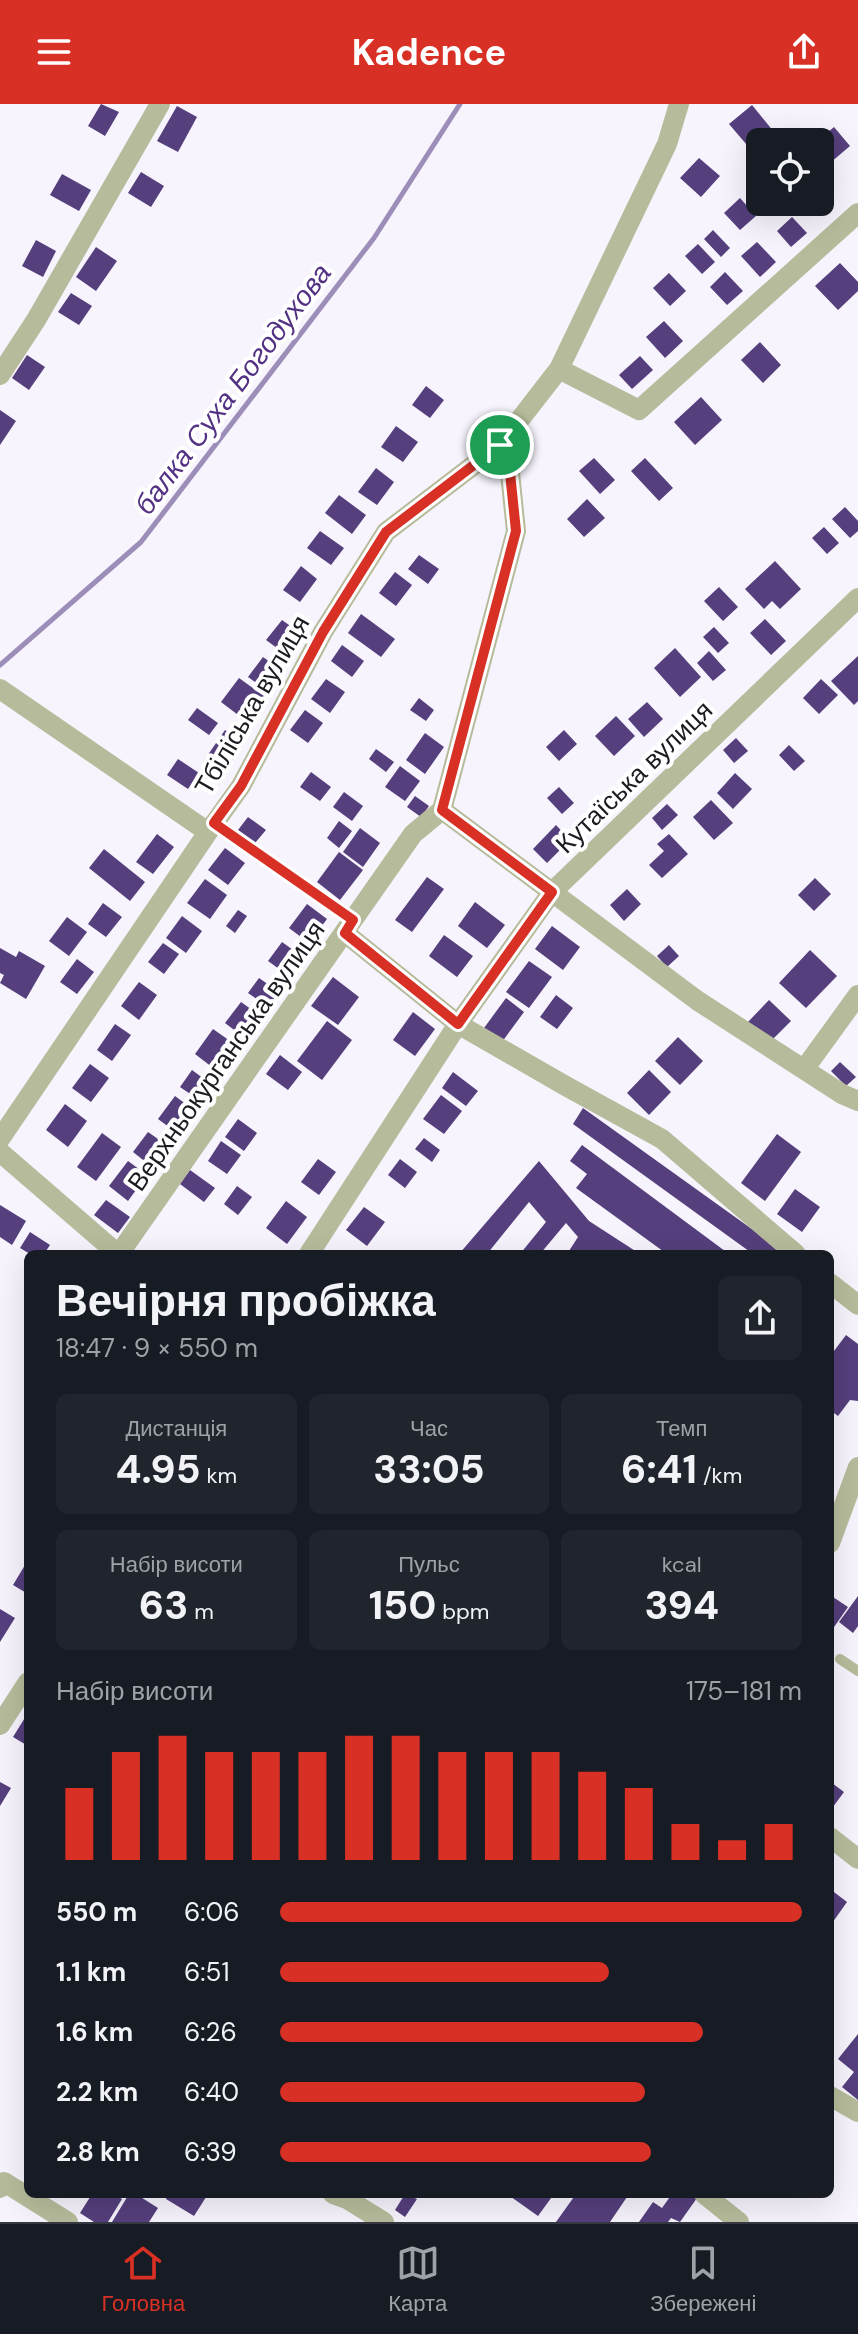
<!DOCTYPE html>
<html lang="uk">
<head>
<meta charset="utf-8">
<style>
	:root { --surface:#171b24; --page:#20242c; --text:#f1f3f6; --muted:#9ea1a6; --line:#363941; --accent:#d93025 }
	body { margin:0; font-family:"DM Sans",sans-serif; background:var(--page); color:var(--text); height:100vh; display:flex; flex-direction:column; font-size:30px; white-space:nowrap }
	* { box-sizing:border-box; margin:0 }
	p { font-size:26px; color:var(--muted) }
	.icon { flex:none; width:44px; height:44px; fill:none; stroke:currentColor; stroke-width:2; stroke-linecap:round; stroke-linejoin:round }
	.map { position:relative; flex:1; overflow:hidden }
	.sheet { position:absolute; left:24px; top:1146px; width:810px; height:948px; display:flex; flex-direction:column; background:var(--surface); border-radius:12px; box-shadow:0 8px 32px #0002 }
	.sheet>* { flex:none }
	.buttons { position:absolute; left:746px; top:24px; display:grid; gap:16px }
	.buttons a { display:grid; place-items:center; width:88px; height:88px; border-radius:12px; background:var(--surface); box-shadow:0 8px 32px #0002; font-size:40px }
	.pin { position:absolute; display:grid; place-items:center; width:68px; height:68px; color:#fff; margin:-34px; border:4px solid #fff; border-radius:50%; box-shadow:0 2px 8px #0007 }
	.round { display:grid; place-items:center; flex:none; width:84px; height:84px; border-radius:12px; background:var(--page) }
	.head { display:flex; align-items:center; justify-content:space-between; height:136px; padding:0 32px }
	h1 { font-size:44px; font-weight:700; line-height:60px }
	.figures { display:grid; grid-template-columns:repeat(3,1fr); gap:12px; height:136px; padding:8px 32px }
	.figures div { display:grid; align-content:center; border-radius:12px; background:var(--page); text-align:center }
	.figures b { font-size:40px; font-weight:700 }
	.figures small { font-size:22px; font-weight:400 }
	.figures p { font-size:22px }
	.chart { height:224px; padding:16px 32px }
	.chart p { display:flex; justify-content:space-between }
	.chart svg { width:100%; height:144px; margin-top:8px; stroke:var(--accent); stroke-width:6 }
	ul { padding:0 32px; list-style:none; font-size:26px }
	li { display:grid; grid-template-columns:128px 96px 1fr; align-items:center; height:60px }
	li i { height:20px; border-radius:10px; background:var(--accent) }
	header { display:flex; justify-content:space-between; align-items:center; height:104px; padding:0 32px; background:var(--accent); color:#fff; font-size:36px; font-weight:700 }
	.dock { display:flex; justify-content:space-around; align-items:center; height:112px; border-top:2px solid var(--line); background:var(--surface); font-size:22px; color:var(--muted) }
	.dock a { display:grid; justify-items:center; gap:4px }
	.dock .selected { color:var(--accent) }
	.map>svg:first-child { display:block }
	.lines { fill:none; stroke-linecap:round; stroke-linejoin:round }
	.stream { stroke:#9c8eb9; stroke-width:5 }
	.building { fill:#553f7d }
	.path { stroke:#827f87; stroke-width:3; stroke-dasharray:6 4; stroke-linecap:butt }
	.service { stroke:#b6bc9b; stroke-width:10 }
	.minor { stroke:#b6bc9b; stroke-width:20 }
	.route-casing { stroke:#fff; stroke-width:16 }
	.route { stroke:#d93025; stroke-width:10 }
	.labels { text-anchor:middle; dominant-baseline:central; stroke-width:8; stroke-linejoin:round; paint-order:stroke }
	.street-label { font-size:26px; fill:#1d1b22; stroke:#fff }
	.water-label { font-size:28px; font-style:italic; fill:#533284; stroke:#fff }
</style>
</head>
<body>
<header><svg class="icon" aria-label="menu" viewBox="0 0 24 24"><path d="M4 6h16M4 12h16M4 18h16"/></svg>Kadence<svg class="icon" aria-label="share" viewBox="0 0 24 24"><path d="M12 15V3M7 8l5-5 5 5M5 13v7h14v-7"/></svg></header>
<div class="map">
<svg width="858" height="2118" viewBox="0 0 858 2118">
	<rect width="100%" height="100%" fill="#f7f4fd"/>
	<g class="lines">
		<path class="stream" d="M0,561L141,438L374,134L460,0"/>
	</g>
	<path class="building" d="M101,0L119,8L105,32L88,22Z
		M752,1L774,28L760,38L752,47L729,20Z
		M177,2L197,13L178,48L157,37Z
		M834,23L850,42L830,59L820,46V38H816Z
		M699,54L720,72L701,93L680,74Z
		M141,68L164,82L151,103L128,89Z
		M62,70L91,86L79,107L50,91Z
		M760,88V98H770L758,107L749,96Z
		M740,94L756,112L740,126L724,109Z
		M792,113L807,129L791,143L777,127Z
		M713,126L730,144L721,153L704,135Z
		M36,136L56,147L43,173L22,162Z
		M757,138L776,158L760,173L741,152Z
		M698,140L715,158L702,170L685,152Z
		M96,143L117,157L96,187L76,173Z
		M840,159L858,178V187L838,206L815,182Z
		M725,168L743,187L727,201L710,183Z
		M669,169L686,187L670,202L653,184Z
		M71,189L92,202L79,221L58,208Z
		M664,217L683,237L665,254L646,233Z
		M760,238L781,261L763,279L741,256Z
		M27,251L45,263L29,286L12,274Z
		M640,252L653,266L632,285L619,271Z
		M426,282L444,296L430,314L412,301Z
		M701,293L722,316L695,341L674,318Z
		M0,306L16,317L0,341Z
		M396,322L418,338L403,358L381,343Z
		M594,354L615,376L600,390L579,367Z
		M645,354L673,384L659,397L631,367Z
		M376,364L394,378L377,401L358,388Z
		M339,391L366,411L352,430L325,409Z
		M587,395L605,414L584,433L567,415Z
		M845,403L858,417V427L850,434L832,415Z
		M824,423L839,439L827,450L812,434Z
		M320,427L344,444L331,461L307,444Z
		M419,451L439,465L428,480L408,465Z
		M775,457L801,485L780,505L772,497L764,505L745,485Z
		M301,462L317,475L300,498L283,486Z
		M395,468L412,481L396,502L379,489Z
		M719,483L738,503L723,517L704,497Z
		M361,510L395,535L381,553L348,529Z
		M765,515L786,537L771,551L750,529Z
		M282,516L296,526L281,547L266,536Z
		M714,523L729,539L718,549L703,533Z
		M342,541L364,557L352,573L331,557Z
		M675,544L701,573L680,593L654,564Z
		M709,547L726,566L713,577L697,559Z
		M858,552V597L854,601L831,577Z
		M263,553L277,563L262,583L248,573Z
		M239,574L264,592L246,617L221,598Z
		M326,575L345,588L330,609L311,595Z
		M821,575L838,591L819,610L803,594Z
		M419,594L434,606L426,617L410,606Z
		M647,598L663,615L644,633L628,615Z
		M197,604L218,619L209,631L188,616Z
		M305,606L323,619L308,639L290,626Z
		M616,612L635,632L614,652L595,632Z
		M225,626L244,639L222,671L203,658Z
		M564,626L577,640L559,657L546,643Z
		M425,629L444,643L425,670L406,656Z
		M736,634L748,647L734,659L723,646Z
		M789,641L805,657L794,667L779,651Z
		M376,645L394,658L386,668L369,655Z
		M178,655L199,669L188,685L167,671Z
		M400,662L420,677L405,697L385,683Z
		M311,668L331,683L320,697L300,683Z
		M735,669L752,685L733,705L717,689Z
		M559,683L574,699L562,710L547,694Z
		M344,688L363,702L352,717L333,703Z
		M415,692L429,702L421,713L407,703Z
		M711,696L733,719L714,736L693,713Z
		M667,700L678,711L662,726L652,714Z
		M248,713L266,726L255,739L238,726Z
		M339,717L352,727L339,744L327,734Z
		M556,721L570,736L547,759L533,745Z
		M360,724L380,739L363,763L343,748Z
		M157,730L174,743L153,770L136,758Z
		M669,730L688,750L662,774L649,761L664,747L657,740Z
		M225,744L245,759L228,781L208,766Z
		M104,745L145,778L130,797L89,764Z
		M339,748L363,766L340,796L317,778Z
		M427,773L444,785L412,828L395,816Z
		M815,774L831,790L814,807L798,791Z
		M205,775L227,791L210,815L187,799Z
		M627,785L641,800L624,817L610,801Z
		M475,798L505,821L487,844L458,822Z
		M103,799L122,813L106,833L88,820Z
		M307,800L327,815L309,839L289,824Z
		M238,806L247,812L235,829L226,822Z
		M182,812L202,827L186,849L166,834Z
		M67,813L87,828L69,852L49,837Z
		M552,822L580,843L563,866L535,845Z
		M444,831L473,852L457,873L429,852Z
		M282,838L300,851L286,870L268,857Z
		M163,839L179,850L164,870L148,858Z
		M669,841L679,852L667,863L657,852Z
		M0,844L16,853L19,847L45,862L26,895L0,879L4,871L0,869Z
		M810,846L837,872L806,904L779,879Z
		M77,855L94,868L77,890L60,878Z
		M529,857L552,873L529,904L506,888Z
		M333,873L359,893L338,921L311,902Z
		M259,874L279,888L268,903L248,889Z
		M139,878L157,891L139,916L121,902Z
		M556,891L573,904L557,925L540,913Z
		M506,894L524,908L502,938L484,924Z
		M769,896L791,917L769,939L748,918Z
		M241,898L262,913L246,935L225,919Z
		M413,908L435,925L415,952L393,936Z
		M327,917L352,936L322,976L297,957Z
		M115,920L131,931L112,957L97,946Z
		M213,925L240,944L221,970L195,950Z
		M678,933L703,957L680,981L655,957Z
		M280,951L302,968L288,986L266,970Z
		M840,958L856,973L846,982L831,967Z
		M90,960L109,974L91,998L72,984Z
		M192,966L211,980L199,996L180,983Z
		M649,966L671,988L649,1011L627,989Z
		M453,968L478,987L466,1002L442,984Z
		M441,991L462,1007L444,1030L423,1015Z
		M175,992L194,1006L177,1029L158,1015Z
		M65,1000L87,1017L68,1043L46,1026Z
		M583,1004L767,1136L785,1150H753L573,1020Z
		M238,1015L257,1029L244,1047L225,1033Z
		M148,1028L168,1042L152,1063L133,1048Z
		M102,1029L121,1043L96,1077L77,1063Z
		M777,1030L801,1048L765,1097L741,1079Z
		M424,1034L440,1046L432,1058L415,1045Z
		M221,1037L241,1051L227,1070L208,1057Z
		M582,1041L729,1150H667L576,1084L587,1070L570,1057Z
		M318,1055L336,1068L319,1091L301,1078Z
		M400,1055L417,1068L405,1084L388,1071Z
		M128,1057L147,1071L128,1097L109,1082Z
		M539,1057L589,1117L640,1150H574L569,1147L578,1133L566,1119L540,1150H520L546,1118L529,1098L487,1150H459Z
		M190,1066L215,1084L204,1098L180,1080Z
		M237,1082L252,1093L238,1111L224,1100Z
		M795,1085L820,1103L802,1128L777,1110Z
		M106,1096L130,1113L118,1129L94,1111Z
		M286,1097L307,1113L287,1140L266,1124Z
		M0,1101L26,1117L12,1141L0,1133Z
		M364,1103L385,1118L367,1142L346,1126Z
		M30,1128L50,1141L44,1150H30L20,1144Z
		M846,1231L858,1240V1297L850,1296L838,1312L830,1306V1247H834Z
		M25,1461L28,1463V1490L13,1481Z
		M830,1491L848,1503L832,1526L830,1525Z
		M858,1492V1522L853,1529L839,1518Z
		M0,1505L15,1514L0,1538Z
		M26,1612L28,1613V1642L13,1633Z
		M0,1678L11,1684L0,1702Z
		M832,1679L844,1688L830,1707V1682Z
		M830,1785L847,1798L830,1822Z
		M858,1930V1996L842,1983L854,1968L838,1955Z
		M92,2090H113L122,2095L108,2118H94L80,2109Z
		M129,2090H136L158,2104L149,2118H112Z
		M168,2090H208L194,2112L166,2095Z
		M405,2090L417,2095L405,2113L395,2106Z
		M507,2090H554L538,2112Z
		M576,2090H629L610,2118H556Z
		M672,2090H691L697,2094L680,2118L671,2114L668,2118H639L653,2098L662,2104Z"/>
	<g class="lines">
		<path class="path" d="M228,729L337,805"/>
		<path class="service" d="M840,1555L858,1567"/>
		<path class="minor" d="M559,265L667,40L679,0
			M0,271L36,216L160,0
			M0,585L208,728
			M442,706L698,897L842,990L858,997
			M345,829L458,920L564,981L662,1035L796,1150
			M805,964L858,891
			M0,1035L208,728L241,682L323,528L386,428L500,341L559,265L639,306L858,109
			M0,1048L118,1150
			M119,1150L413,730L442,706L516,427L510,369L500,341
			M309,1150L458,920L552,788L858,494
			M830,1179L858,1201
			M830,1439L858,1363
			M0,1621L28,1578
			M830,1733L858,1755
			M830,1992L858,2008
			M0,2084L4,2078L68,2118
			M333,2090L347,2095L384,2118
			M704,2090L739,2118"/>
	</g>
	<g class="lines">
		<g class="route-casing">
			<path id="route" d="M500,341L510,369L516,427L442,706L552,788L458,920L345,829L353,816L214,719L241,682L323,528L386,428Z"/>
		</g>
		<use href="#route" class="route"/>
	</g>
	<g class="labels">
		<g class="street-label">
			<text transform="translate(252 601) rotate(-60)">Тбіліська вулиця</text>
			<text transform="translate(634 673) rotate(-44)">Кутаїська вулиця</text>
			<text transform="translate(226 952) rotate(-55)">Верхньокурганська вулиця</text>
		</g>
		<g class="water-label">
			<text transform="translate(233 285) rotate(-53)">балка Суха Богодухова</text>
		</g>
	</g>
</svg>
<div class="buttons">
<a><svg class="icon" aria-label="locate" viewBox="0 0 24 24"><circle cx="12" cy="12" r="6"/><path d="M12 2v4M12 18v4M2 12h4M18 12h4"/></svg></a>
</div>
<div class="pin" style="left:500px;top:341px;background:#1e9e55"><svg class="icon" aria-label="arrive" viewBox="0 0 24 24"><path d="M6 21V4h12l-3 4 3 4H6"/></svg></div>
<section class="sheet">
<div class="head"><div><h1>Вечірня пробіжка</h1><p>18:47 · 9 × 550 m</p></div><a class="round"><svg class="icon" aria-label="share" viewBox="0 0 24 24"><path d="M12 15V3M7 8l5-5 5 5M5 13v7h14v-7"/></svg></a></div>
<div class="figures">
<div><p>Дистанція</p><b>4.95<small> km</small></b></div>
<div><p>Час</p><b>33:05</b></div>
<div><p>Темп</p><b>6:41<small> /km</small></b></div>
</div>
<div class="figures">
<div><p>Набір висоти</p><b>63<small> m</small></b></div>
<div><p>Пульс</p><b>150<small> bpm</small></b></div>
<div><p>kcal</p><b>394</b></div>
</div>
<div class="chart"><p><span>Набір висоти</span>175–181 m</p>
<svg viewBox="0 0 160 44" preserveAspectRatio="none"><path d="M5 44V22M15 44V11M25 44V6M35 44V11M45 44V11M55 44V11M65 44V6M75 44V6M85 44V11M95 44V11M105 44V11M115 44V17M125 44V22M135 44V33M145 44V38M155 44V33"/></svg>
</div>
<ul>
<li><b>550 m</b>6:06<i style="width:100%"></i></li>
<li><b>1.1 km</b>6:51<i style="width:63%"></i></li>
<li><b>1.6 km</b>6:26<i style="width:81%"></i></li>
<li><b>2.2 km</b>6:40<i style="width:70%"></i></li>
<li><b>2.8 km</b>6:39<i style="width:71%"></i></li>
</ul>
</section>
</div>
<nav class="dock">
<a class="selected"><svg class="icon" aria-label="home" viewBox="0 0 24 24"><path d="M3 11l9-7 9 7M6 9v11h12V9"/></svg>Головна</a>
<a><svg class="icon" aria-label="map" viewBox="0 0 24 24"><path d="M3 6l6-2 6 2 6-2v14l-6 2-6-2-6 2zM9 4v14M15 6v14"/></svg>Карта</a>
<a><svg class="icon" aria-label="saved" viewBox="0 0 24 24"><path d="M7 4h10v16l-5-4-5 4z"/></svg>Збережені</a>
</nav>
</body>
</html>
